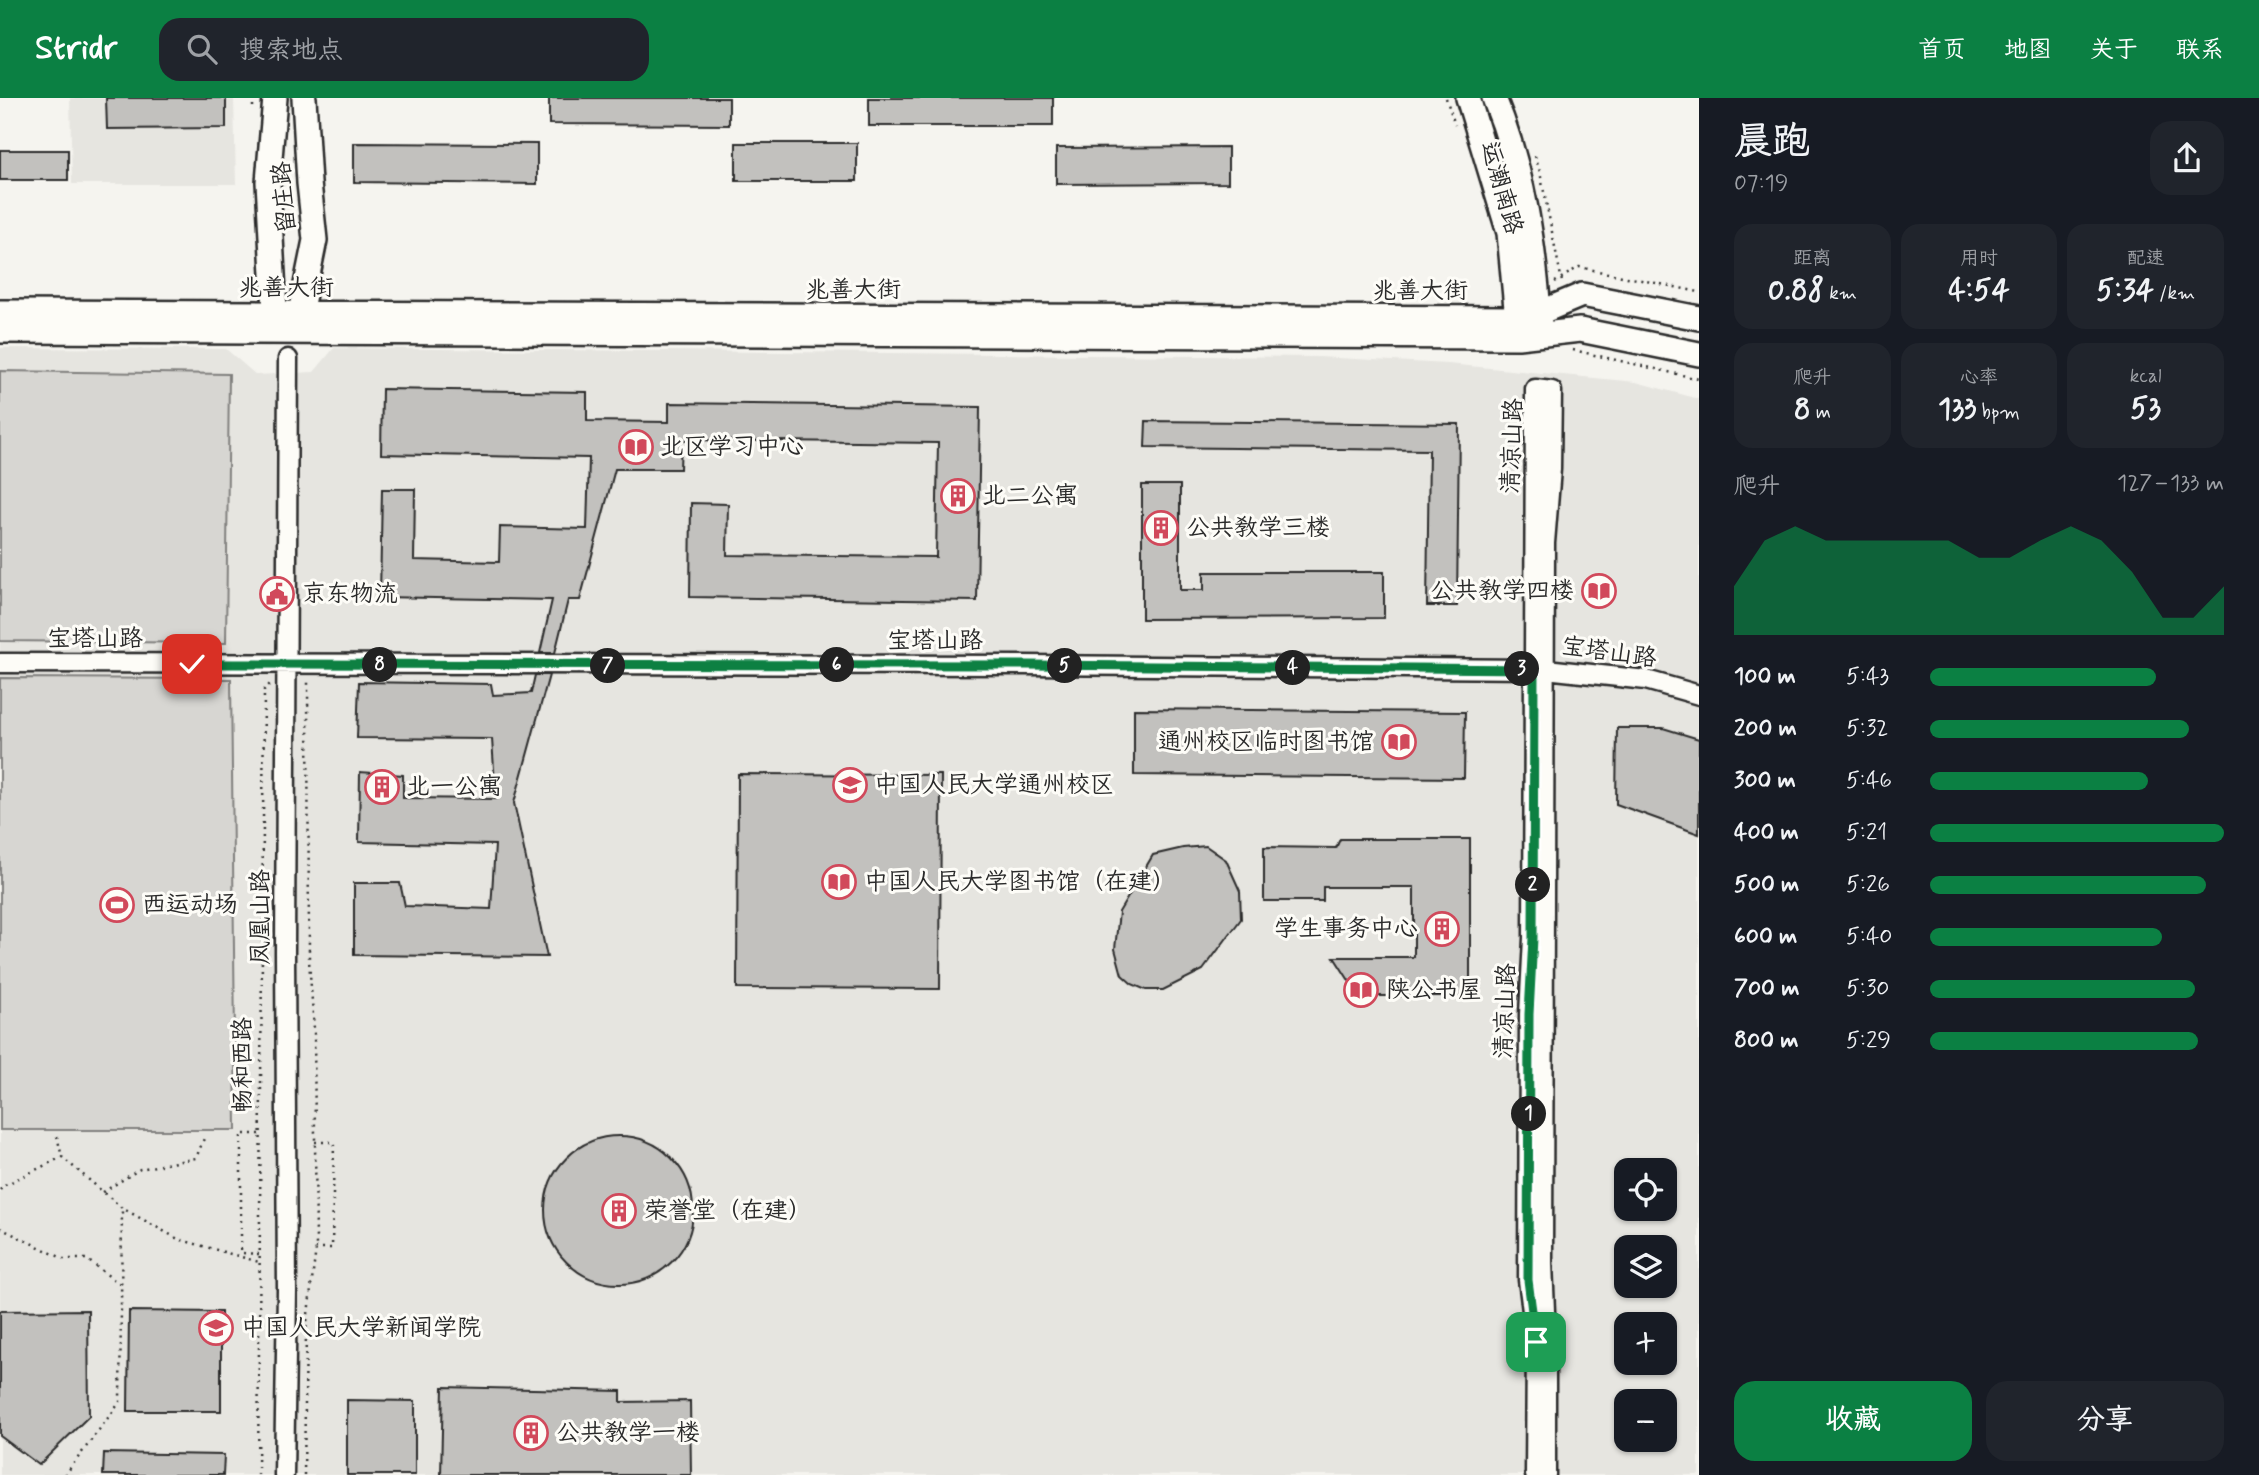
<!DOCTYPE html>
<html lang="zh">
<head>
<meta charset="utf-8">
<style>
	:root { --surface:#171b24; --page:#20242c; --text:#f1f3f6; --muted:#9ea1a6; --accent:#0b8043 }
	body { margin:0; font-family:Mynerve,"LXGW WenKai TC",sans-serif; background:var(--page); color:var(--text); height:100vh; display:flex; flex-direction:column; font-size:26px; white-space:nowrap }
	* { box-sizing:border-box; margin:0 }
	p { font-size:23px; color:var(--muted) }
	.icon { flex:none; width:38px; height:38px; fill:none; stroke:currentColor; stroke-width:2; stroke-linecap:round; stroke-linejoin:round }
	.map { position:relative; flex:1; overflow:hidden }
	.side { display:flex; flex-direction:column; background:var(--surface); width:560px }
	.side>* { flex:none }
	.controls { position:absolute; left:1614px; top:1060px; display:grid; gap:14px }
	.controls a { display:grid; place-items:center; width:63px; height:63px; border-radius:14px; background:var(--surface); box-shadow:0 2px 5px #0004; font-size:35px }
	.pin { position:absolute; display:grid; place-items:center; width:60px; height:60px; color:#fff; margin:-30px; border-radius:14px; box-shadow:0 4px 10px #0006 }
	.km { position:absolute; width:35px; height:35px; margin:-18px; border-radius:50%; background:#222; color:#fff; font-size:19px; line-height:35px; text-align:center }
	.round { display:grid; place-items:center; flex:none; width:74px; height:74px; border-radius:21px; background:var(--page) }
	.head { display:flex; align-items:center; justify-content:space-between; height:119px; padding:0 35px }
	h1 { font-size:38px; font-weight:700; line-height:52px }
	.figures { display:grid; grid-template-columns:repeat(3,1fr); gap:10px; height:119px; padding:7px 35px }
	.figures div { display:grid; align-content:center; border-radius:18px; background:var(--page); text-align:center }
	.figures b { font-size:30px; font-weight:700 }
	.figures small { font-size:19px; font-weight:400 }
	.figures p { font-size:19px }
	.chart { height:196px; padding:14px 35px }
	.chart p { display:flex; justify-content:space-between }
	.chart svg { width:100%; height:126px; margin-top:7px; fill:var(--accent); opacity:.7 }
	.button { display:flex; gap:14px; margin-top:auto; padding:14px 35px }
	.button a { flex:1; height:80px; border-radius:21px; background:var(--accent); color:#fff; font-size:28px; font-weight:700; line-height:80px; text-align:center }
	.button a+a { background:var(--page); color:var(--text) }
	ul { padding:0 35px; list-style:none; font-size:23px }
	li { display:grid; grid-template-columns:112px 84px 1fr; align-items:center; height:52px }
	li i { height:18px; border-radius:9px; background:var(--accent) }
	header { display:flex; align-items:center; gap:42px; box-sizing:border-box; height:98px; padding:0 35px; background:var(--accent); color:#fff }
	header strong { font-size:33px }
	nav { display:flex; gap:38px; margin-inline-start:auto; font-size:24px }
	.search { width:490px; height:63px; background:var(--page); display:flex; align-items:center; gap:18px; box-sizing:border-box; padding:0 24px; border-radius:21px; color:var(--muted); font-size:26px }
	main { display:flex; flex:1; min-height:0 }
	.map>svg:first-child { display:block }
	.built { fill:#e6e5e0; fill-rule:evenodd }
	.green { fill:#d7d6d2; stroke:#81807e; stroke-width:2 }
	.building { fill:#c2c1be; stroke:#2b2b2b; stroke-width:2 }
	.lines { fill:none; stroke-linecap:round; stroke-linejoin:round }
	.minor-casing { stroke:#2b2b2b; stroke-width:23 }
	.major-casing { stroke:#2b2b2b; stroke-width:28 }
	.path { stroke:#2b2b2b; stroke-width:2.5; stroke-dasharray:2 5; stroke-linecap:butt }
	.minor { stroke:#fdfcf7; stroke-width:18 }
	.major { stroke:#fdfcf7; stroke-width:23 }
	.route-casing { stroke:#fff; stroke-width:14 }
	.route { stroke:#0b8043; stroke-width:9 }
	.labels { text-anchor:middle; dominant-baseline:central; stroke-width:6; stroke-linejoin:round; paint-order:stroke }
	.street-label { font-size:24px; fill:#2b2b2b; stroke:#fdfcf7 }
	.poi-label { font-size:24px; fill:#2b2b2b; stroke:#fdfcf7; text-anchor:start }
</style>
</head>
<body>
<header>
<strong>Stridr</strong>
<div class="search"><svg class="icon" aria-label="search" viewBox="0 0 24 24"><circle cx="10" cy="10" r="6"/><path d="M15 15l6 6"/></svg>搜索地点</div>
<nav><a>首页</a><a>地图</a><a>关于</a><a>联系</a></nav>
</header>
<main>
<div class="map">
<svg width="1699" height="1377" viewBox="0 0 1699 1377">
	<rect width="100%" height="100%" fill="#f5f4ef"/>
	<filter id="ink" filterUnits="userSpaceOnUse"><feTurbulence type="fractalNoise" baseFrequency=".0143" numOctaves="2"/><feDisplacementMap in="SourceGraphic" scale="14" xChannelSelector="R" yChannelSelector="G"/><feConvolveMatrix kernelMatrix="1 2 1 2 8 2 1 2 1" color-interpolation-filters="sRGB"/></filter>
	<g filter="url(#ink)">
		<path class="built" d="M70,0H234L236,86H72Z
			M0,250L226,251L256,277L314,274L334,250L1319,259L1448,266L1636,284L1699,301V1377H0ZM1626,1073H1664V1111H1626ZM1626,1150H1664V1188H1626ZM1626,1227H1664V1265H1626ZM1626,1304H1664V1342H1626Z"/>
		<path class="green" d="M0,273L229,276L226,545L0,543Z
			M0,580L231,581L236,1032H0Z"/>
		<path class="building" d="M106,0H226V30L107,31Z
			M549,0H729V27L549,26Z
			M869,0H1053V28H869Z
			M354,45L537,46V86L354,84Z
			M736,45H857V83H736Z
			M1228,49V85L1056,86V50Z
			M0,52H68V82H0Z
			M382,291L587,294V323L669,324V305L980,309L977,503L690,499L691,405L728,406L727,457L936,459L938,345L681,342L680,371H615L580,502H568L555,555H540L552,502L380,499L382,391H415L414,462L499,464L500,429L587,431L589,360L381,356Z
			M1146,323L1459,326L1457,508H1427L1429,352L1145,349Z
			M1142,387H1180V492H1204V474H1384V520L1142,521Z
			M535,577H549L514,705L547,859L354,857V785H400L405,808L491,811L495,747L359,744L360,674L403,677V700L496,701L492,641L357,640L359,584L491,586L493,597L531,595Z
			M1134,611L1465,614L1464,680L1134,677Z
			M1617,630H1663L1699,641V736L1616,706Z
			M738,676L941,677L940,891L737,890Z
			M1340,741H1470V898H1359L1334,859H1414V789H1323V803H1264V749L1336,750Z
			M1206,748L1226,762L1240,793L1241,821L1203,872L1163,892H1146L1132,886L1122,877L1115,851L1119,814L1153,757L1183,750Z
			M545 1112a74 74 0 1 1 148 0a74 74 0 1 1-148 0Z
			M88,1212L89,1318L39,1367L0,1338V1213Z
			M129,1213L221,1214V1313H128Z
			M443,1289L621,1293V1304L690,1303L691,1377H441Z
			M347,1302L415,1303V1377H347Z
			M104,1355L224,1357L223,1377H103Z"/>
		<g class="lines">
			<g class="minor-casing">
				<path id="minor" d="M0,565L1025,567L1546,571L1646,582L1699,597
					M284,1377L287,1193L285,854L288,261
					M1535,1377L1536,1244L1528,1182L1529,916L1533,840L1535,291L1552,293L1551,371L1545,445L1543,1165L1546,1237V1377"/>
			</g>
			<g class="major-casing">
				<path id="major" d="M275,0L268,84L276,231
					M1468,0L1509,135L1518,232
					M1494,0C1524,73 1535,151 1540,229
					M0,214L1516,220L1539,215L1582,197L1699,220
					M299,232L300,216L315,142L309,85L304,0
					M0,233L1518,239L1580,232L1699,256"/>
			</g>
			<path class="path" d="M253,0V14
				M1446,0L1455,27
				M1535,58L1540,74L1562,184
				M1555,184L1579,169L1699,194
				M1573,252L1699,281
				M57,1038L62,1059L122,1110L178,1141L259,1164
				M315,1044H334L332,1150H316
				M0,1092L3,1088L62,1059
				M103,1094L140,1071L196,1060L205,1038
				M0,1130L64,1161H86L121,1187
				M259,1156L241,1155V1036H260
				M65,1377L120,1304L122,1110
				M258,1377L264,592L271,585
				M304,1377L306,1233L316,1150L314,931L309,862L308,583"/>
			<use href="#minor" class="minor"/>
			<use href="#major" class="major"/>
		</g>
	</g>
	<g class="lines" filter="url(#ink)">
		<g class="route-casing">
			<path id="route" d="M192,566L1026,567L1534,571L1533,840L1529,916L1528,1182L1536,1244"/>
		</g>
		<use href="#route" class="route"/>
	</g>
	<defs>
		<g id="library-ring" transform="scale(1.75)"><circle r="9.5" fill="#fdfcf7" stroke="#d1495b" stroke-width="1.5"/><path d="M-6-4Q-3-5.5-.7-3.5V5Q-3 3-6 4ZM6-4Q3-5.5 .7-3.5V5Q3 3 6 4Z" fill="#d1495b"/></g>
		<g id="building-ring" transform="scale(1.75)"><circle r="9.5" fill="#fdfcf7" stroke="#d1495b" stroke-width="1.5"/><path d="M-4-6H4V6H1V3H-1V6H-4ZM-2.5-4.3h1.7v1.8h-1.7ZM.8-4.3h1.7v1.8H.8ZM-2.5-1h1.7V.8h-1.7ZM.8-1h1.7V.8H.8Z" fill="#d1495b"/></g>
		<g id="civic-ring" transform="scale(1.75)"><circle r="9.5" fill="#fdfcf7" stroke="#d1495b" stroke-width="1.5"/><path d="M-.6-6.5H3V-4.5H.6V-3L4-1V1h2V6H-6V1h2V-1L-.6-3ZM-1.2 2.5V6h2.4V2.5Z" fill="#d1495b"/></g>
		<g id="school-ring" transform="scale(1.75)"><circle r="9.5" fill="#fdfcf7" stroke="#d1495b" stroke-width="1.5"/><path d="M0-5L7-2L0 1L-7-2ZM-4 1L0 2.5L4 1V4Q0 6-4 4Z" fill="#d1495b"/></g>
		<g id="stadium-ring" transform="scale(1.75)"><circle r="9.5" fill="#fdfcf7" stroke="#d1495b" stroke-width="1.5"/><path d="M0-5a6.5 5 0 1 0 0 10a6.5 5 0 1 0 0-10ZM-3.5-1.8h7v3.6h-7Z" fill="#d1495b"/></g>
		<g id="university-ring" transform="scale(1.75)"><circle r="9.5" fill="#fdfcf7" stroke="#d1495b" stroke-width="1.5"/><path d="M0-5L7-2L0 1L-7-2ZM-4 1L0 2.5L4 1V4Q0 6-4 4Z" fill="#d1495b"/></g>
	</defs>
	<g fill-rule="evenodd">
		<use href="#library-ring" x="636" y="349"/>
		<use href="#building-ring" x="958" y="398"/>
		<use href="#building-ring" x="1161" y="430"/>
		<use href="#library-ring" x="1599" y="493"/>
		<use href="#civic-ring" x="277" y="496"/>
		<use href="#library-ring" x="1399" y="644"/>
		<use href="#school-ring" x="850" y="687"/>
		<use href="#building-ring" x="382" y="689"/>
		<use href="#library-ring" x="839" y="784"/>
		<use href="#stadium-ring" x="117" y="807"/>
		<use href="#building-ring" x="1442" y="831"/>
		<use href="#library-ring" x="1361" y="892"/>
		<use href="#building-ring" x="619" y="1113"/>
		<use href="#university-ring" x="216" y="1230"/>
		<use href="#building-ring" x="531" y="1335"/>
	</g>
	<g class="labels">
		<g class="street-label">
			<text transform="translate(1501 90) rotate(74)">运潮南路</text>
			<text transform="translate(285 99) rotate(-95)">留庄路</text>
			<text x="286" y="190">兆善大街</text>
			<text x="853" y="192">兆善大街</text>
			<text x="1420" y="193">兆善大街</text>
			<text transform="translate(1513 348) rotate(-88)">清凉山路</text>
			<text x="95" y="541">宝塔山路</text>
			<text x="935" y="543">宝塔山路</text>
			<text transform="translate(1609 555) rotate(8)">宝塔山路</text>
			<text transform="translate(261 819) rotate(-90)">凤凰山路</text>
			<text transform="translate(1506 913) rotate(-88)">清凉山路</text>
			<text transform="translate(243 967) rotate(-90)">畅和西路</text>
		</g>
		<g class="poi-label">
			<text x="660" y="349">北区学习中心</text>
			<text x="982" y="398">北二公寓</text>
			<text x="1186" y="430">公共教学三楼</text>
			<text x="1574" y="493" text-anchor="end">公共教学四楼</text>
			<text x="302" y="496">京东物流</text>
			<text x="1374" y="644" text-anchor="end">通州校区临时图书馆</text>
			<text x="874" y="687">中国人民大学通州校区</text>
			<text x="406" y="689">北一公寓</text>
			<text x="864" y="784">中国人民大学图书馆（在建）</text>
			<text x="142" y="807">西运动场</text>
			<text x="1418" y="831" text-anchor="end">学生事务中心</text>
			<text x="1386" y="892">陕公书屋</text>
			<text x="644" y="1113">荣誉堂（在建）</text>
			<text x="241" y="1230">中国人民大学新闻学院</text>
			<text x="556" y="1335">公共教学一楼</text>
		</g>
	</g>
</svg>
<div class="controls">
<a><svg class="icon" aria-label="locate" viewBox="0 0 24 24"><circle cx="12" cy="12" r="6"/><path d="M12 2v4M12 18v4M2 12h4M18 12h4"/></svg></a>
<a><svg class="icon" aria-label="layers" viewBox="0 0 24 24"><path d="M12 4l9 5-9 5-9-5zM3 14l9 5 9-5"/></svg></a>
<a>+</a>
<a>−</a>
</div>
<div class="pin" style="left:1536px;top:1244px;background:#1e9e55"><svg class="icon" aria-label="arrive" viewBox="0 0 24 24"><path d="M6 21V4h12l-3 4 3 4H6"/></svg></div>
<div class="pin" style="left:192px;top:566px;background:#d93025"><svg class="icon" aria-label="check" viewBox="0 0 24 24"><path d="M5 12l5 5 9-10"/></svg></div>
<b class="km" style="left:1529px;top:1016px">1</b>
<b class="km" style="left:1533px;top:787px">2</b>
<b class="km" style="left:1522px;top:571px">3</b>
<b class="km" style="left:1293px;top:570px">4</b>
<b class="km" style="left:1065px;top:568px">5</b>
<b class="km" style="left:837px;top:567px">6</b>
<b class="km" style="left:608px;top:568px">7</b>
<b class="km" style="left:380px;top:567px">8</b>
</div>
<section class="side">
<div class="head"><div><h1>晨跑</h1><p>07:19</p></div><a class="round"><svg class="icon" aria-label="share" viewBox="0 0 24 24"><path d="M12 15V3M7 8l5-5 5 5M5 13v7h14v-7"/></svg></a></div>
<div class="figures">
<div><p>距离</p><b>0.88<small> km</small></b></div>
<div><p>用时</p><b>4:54</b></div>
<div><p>配速</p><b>5:34<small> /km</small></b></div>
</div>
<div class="figures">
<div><p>爬升</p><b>8<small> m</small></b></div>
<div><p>心率</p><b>133<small> bpm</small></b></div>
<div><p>kcal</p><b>53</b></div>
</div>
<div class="chart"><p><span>爬升</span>127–133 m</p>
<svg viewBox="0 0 160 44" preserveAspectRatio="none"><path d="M0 44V27L10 11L20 6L30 11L40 11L50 11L60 11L70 11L80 17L90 17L100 11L110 6L120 11L130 22L140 38L150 38L160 27V44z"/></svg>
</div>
<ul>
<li><b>100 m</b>5:43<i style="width:77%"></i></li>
<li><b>200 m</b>5:32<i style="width:88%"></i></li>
<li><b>300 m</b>5:46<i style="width:74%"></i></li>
<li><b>400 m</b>5:21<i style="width:100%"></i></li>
<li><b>500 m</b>5:26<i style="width:94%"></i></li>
<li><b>600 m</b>5:40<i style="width:79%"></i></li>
<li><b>700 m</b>5:30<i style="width:90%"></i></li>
<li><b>800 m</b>5:29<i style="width:91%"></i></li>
</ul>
<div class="button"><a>收藏</a><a>分享</a></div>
</section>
</main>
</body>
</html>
